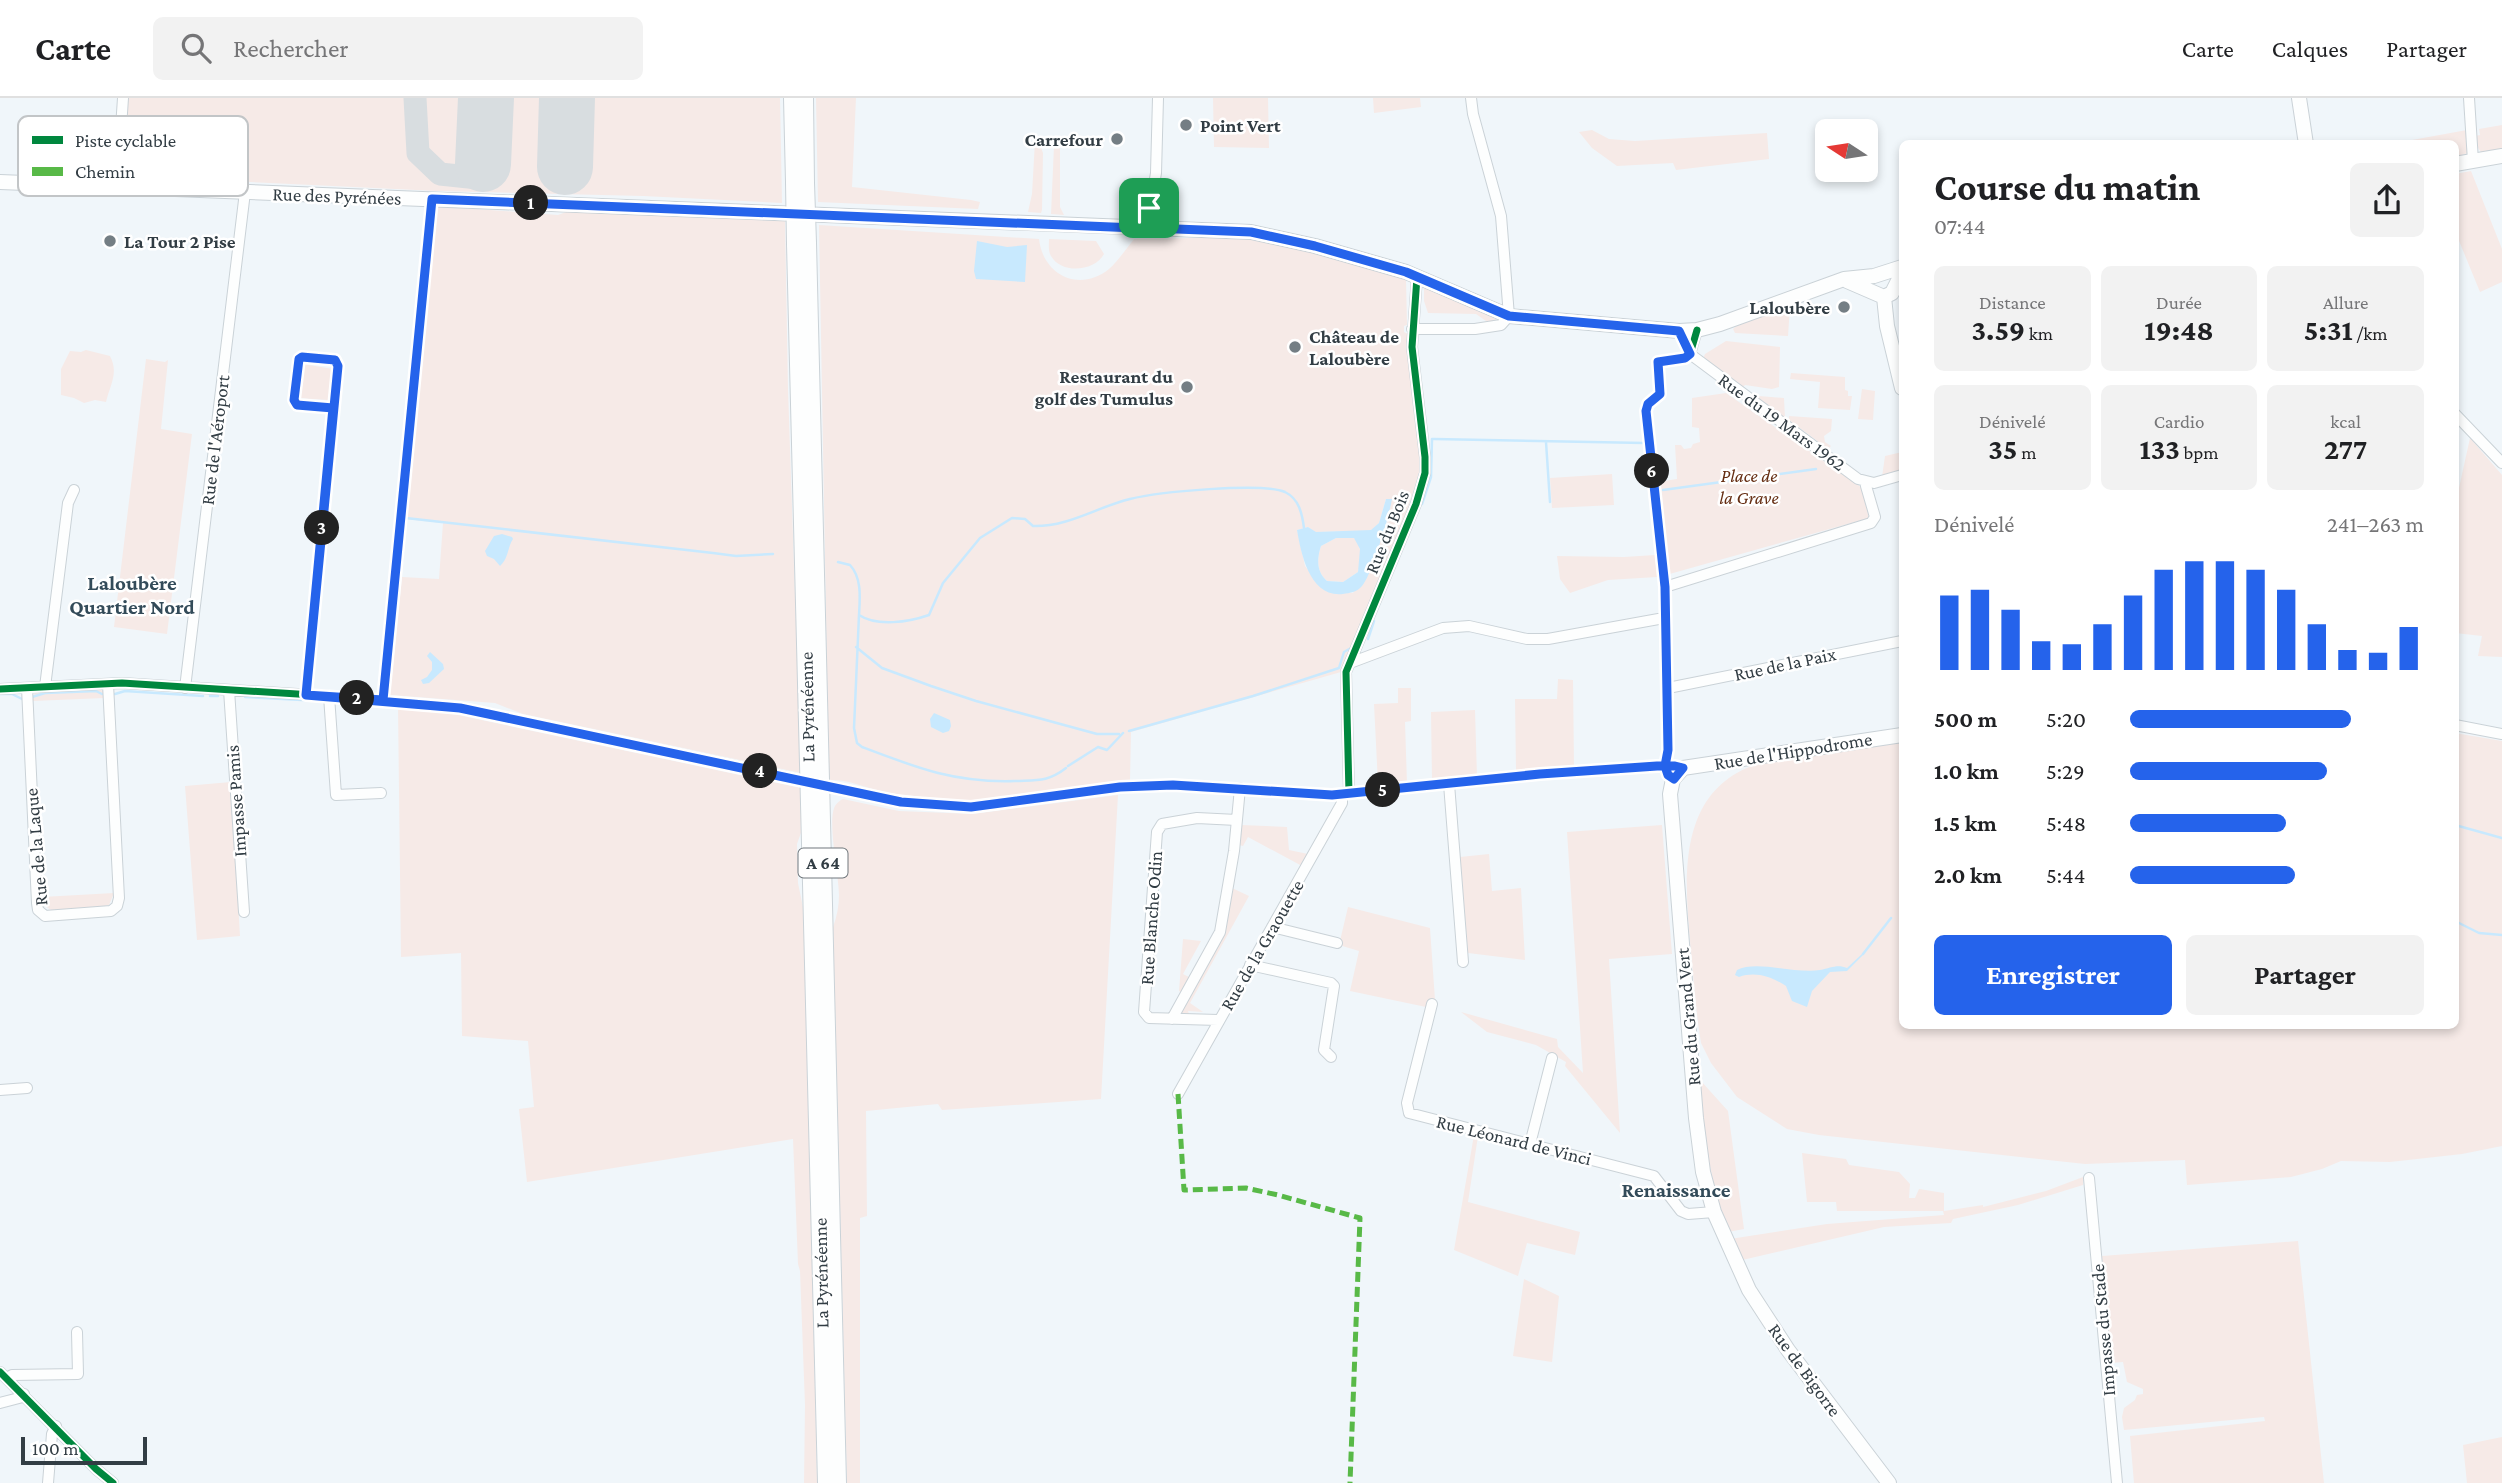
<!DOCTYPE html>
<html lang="fr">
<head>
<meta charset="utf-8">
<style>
	:root { --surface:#fff; --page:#f2f2f2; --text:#202124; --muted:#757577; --line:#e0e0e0; --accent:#2563eb }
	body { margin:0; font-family:"Crimson Pro",serif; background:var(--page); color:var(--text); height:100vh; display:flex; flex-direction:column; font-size:26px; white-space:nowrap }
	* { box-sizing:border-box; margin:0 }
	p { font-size:23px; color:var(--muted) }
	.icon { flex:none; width:38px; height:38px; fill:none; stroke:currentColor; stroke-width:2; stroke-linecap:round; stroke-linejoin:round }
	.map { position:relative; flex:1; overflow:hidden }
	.drawer { position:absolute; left:1899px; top:42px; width:560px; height:889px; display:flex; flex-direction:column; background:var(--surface); border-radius:10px; box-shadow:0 4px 10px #0003 }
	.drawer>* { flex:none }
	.needle { width:46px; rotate:282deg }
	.fabs { position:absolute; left:1815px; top:21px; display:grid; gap:14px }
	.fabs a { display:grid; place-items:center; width:63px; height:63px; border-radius:10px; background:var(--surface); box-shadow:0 4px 10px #0003; font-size:35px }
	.scale { position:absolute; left:21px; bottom:18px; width:126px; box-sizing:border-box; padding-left:7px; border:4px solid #323d44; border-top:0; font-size:19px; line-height:24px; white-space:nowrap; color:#323d44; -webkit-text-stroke:5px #fff; paint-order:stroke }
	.pin { position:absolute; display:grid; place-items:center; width:60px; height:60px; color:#fff; margin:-30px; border-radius:14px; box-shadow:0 4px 10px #0006 }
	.km { position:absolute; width:35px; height:35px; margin:-18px; border-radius:50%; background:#222; color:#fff; font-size:19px; line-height:35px; text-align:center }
	.round { display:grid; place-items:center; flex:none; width:74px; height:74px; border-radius:10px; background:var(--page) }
	.summary { display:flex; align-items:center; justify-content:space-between; height:119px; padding:0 35px }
	h1 { font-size:38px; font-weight:700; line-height:52px }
	.figures { display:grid; grid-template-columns:repeat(3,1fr); gap:10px; height:119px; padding:7px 35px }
	.figures div { display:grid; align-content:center; border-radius:10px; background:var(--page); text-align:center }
	.figures b { font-size:30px; font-weight:700 }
	.figures small { font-size:19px; font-weight:400 }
	.figures p { font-size:19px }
	.chart { height:196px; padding:14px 35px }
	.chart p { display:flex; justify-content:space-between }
	.chart svg { width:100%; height:126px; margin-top:7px; stroke:var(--accent); stroke-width:6 }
	.action { display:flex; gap:14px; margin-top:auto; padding:14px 35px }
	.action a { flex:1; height:80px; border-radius:10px; background:var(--accent); color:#fff; font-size:28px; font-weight:700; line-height:80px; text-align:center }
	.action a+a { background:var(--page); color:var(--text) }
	ul { padding:0 35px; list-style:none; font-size:23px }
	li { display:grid; grid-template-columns:112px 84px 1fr; align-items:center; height:52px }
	li i { height:18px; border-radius:9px; background:var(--accent) }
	header { display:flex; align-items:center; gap:42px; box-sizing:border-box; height:98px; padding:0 35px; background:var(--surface); border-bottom:2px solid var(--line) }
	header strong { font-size:33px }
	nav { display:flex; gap:38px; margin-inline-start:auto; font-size:24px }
	.search { width:490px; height:63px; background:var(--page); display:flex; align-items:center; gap:18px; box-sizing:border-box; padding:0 24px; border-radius:10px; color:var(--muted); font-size:26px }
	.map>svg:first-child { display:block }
	.green { fill:#f6eae7; fill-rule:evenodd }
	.water { fill:#c8e9fe; fill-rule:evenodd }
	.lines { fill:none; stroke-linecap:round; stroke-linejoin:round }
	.stream { stroke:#c8e9fe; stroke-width:2.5 }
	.taxiway { stroke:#d8dde0; stroke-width:23 }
	.runway { stroke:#d8dde0; stroke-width:56 }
	.minor-casing { stroke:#cad2d7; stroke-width:12 }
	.major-casing { stroke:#cad2d7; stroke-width:16 }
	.highway-casing { stroke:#cad2d7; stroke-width:18 }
	.minor { stroke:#fdfefe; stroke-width:10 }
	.major { stroke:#fdfefe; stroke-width:14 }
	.highway { stroke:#fdfefe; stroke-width:16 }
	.minor-bridge-casing { stroke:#cad2d7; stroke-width:12; stroke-linecap:butt }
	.highway-bridge-casing { stroke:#cad2d7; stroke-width:18; stroke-linecap:butt }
	.minor-bridge { stroke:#fdfefe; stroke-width:10 }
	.highway-bridge { stroke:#fdfefe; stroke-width:16 }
	.quiet { stroke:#58b947; stroke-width:5; stroke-dasharray:10 5; stroke-linecap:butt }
	.cycleway-casing { stroke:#fff; stroke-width:11 }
	.cycleway { stroke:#00873e; stroke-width:7 }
	.route-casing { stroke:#fff; stroke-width:14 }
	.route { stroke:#2563eb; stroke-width:9 }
	.poi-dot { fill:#747e84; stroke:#fff; stroke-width:2.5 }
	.labels { text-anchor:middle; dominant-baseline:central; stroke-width:5; stroke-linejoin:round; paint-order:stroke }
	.shield { fill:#fff; stroke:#70777c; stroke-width:2 }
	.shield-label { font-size:18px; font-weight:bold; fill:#323d44 }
	.poi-label { font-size:19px; font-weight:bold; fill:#323d44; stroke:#fff; text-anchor:start }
	.street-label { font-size:19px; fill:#323d44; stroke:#fff }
	.park-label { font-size:19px; font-style:italic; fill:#652d12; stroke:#fff }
	.neighbourhood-label { font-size:21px; font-weight:bold; fill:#334b59; stroke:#fff }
	.key { fill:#fff; stroke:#c2c5c7; stroke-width:2 }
	.key-label { font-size:19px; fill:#323d44 }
</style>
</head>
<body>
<header>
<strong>Carte</strong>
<div class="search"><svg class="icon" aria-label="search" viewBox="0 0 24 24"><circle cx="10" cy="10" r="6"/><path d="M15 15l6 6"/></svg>Rechercher</div>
<nav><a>Carte</a><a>Calques</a><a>Partager</a></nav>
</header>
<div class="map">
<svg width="2502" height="1385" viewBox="0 0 2502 1385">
	<rect width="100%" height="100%" fill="#f0f6fa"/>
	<path class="green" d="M126,0H780L782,105L643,98L437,93L123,78Z
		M816,0H856L852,89L971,102L980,104L978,111L818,104Z
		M1213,0H1268L1269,50L1214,49Z
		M1373,0H1420L1421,9L1374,15Z
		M2502,27V53L2481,54L2476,47L2475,38L2480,37L2479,31Z
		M1592,32L1609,41L1635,43L1767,35L1769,61L1676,72L1673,65L1617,68L1592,50L1579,34Z
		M2467,32L2468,55L2455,59V46L2412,45V42Z
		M1060,41V109L1064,117L1051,116L1054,48Z
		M1038,42L1043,55L1042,112L1041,115L1028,114L1032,96L1035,43Z
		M2471,73L2502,151V184L2480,194L2455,133V76Z
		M438,108L558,117L566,114L785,123L788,291L801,675L523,616L495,605L390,597L402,479L439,481L443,425L404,421Z
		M819,127L1039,141C1043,177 1079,195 1109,171C1118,163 1126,151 1134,141C1182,141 1233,136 1281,146C1323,154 1365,170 1406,182L1407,227L1404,228V234L1408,236L1421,368L1409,408L1341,574L1131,634L1130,682C1068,690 1006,706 944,703C924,703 901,698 881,693C863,689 848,681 829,682ZM1386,401L1389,421L1353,495L1323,491L1305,468L1297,432L1308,429L1315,434L1371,433L1379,425Z
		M1049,141L1096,143L1104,156C1095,173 1062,177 1051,158C1048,153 1049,147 1049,141Z
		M1424,188L1491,218L1498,223H1486L1476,216L1428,215L1424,203Z
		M1790,208L1788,238L1735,235L1733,231L1741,224Z
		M1726,243L1780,249L1779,289L1772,291L1745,287L1742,290L1738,285L1703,261L1705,256Z
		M86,252L110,258C119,275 110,287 106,304L95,302L84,305L74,300L61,297V271L70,253L81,254Z
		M146,261L165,264L168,262L161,331L192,336L167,536L114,529Z
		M303,266L333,271L328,302L298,300Z
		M1791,275L1845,279V292L1848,293V298H1852L1850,312L1818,310L1820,284L1790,281Z
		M1862,291L1875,293L1873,322L1858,321Z
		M1726,295L1861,389L1869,420L1666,477L1658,384L1677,381L1675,347H1681L1684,351L1691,350L1693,346L1700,344L1699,330L1692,329V300Z
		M1759,296V298L1784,300L1785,320L1764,304L1762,305L1756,298Z
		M1789,318L1832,321L1831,333L1824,338L1825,344L1831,348L1828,351L1789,322Z
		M2470,340L2502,377V559L2478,558L2482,538L2455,535V399H2457Z
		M1902,354V373L1882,379L1885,358Z
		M1612,376L1614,407L1552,410L1550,380Z
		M1349,439L1354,440C1363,448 1361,463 1358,474L1343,484L1327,483C1316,474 1317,460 1321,448L1336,440Z
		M1655,457L1657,479L1608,482L1570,495L1560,481L1557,458L1624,459Z
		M1558,581L1573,582L1574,668L1516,672L1515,601H1557Z
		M99,590L104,594V600L33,603V597L37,594Z
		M1398,590H1411V623L1405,624L1407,686H1378L1374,606L1398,605Z
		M398,608L458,617L801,690L803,729L797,746L798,785L805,819L817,1385H804L805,1307L800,1173L798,1166L793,1041L527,1084L519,1011L534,1009L528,943L462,938L461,855L401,859Z
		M1475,612L1477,679L1432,682L1431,614Z
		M2455,635L2502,643V1048L2462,1056L2390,1064L2341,1063L2322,1071L2291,1079L2187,1087L2185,1062L2085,1066L1819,1037L1787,1031L1737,999L1711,965L1701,945C1696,915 1694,884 1691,854C1685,785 1674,694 1757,666L1902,644V928H2455Z
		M231,684L240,838L197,842L185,688Z
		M1118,697L1101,1001L942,1012L938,1006L866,1013L867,1118L860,1120V1385H847L833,829C837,818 839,808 839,797C839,778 827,723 835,708C836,706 840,702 843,701L899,713L973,716Z
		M1241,727L1287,729L1289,752L1308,756L1302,768L1248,739L1243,748L1239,747Z
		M1662,727L1672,856L1609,861L1620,1035L1565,968L1566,964L1536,947L1487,934L1461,914L1557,941L1558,949L1583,975L1567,734Z
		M1489,756L1492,793L1521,790L1525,862L1468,855L1460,759Z
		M1232,790L1249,798L1190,905L1203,914L1188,913L1190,919L1181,917L1180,912L1224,836Z
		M114,795L109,807L104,808L51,812L44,807L42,799Z
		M1348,809L1430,830L1435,902L1429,901L1426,909L1350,893L1359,853L1339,847Z
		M1183,841L1201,843L1183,876L1189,879L1181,894L1179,893Z
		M1701,983L1728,1013L1744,1131L1728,1134C1711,1085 1703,1037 1699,985Z
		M1474,1037L1478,1038L1468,1104L1580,1134L1575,1157L1527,1145L1518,1178L1454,1152Z
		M1802,1055L1846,1061L1849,1067L1899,1074L1910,1086L1909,1100H1915L1919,1091L1944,1095V1113L1983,1107V1109L2046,1093L2083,1079V1087L2018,1107L1953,1121L1951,1125L1884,1129L1738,1163L1730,1141L1827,1126L1944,1117L1943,1113H1837L1836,1104H1807Z
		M2298,1143L2324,1385H2134L2130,1338L2265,1323L2264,1319L2124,1332L2122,1319L2124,1310L2135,1302L2137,1297L2143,1296V1291L2127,1284L2123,1264L2111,1265L2102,1158Z
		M1524,1181L1559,1198L1552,1264L1513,1258Z
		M2502,1339V1385H2467L2463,1347Z"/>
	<path class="water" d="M977,143L1007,149L1027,147L1025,184L976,181L974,173Z
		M1386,401H1392C1390,415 1371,479 1362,488C1357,494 1350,495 1343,496C1310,500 1301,456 1297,432L1308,429L1316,434L1371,432L1379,425ZM1336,440H1354L1360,451L1358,474L1343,484L1327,483C1316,474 1317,460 1321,448Z
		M502,436L512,439L513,441C507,450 509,460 500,468L494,461L487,458L485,453L494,438Z
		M430,554L443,566L444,571L429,585L423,586L421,582L427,579L432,572V564L427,558Z
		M934,615L950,622L951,628L949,633L943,635L931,629L930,621Z
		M1862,856H1864L1847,873L1830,874L1812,893L1807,909L1792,903L1786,888C1772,879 1756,873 1739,879L1735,877L1737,872C1756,862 1796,876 1820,872C1831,870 1837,866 1847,870Z"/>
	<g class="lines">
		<path class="stream" d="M1546,344L1550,404
			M1663,392L1816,371
			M1422,406L1431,379L1432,341H1434L1644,345
			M406,420L713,455L736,458L773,456
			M402,464L403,454
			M838,464L850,467C862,480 860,500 859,517C877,529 909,524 929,517L943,485L980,440L1012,420L1025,421L1033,428C1068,429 1097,409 1130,401C1157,394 1263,384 1285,394C1299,401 1302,415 1304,430
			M859,517L854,630L857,645L862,649C917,670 955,685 1015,683C1037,682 1048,684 1066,670
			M1368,541L1374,523
			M856,549L882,570L931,588L976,603L1097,636H1119
			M0,596H12L22,601
			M115,596L125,593L203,598
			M210,598H218
			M32,599L45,595L96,593L102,596
			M245,599L321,603
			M337,604L356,606
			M1129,633L1253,598L1339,570L1344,554L1351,550
			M1068,668L1098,649L1107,652L1123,635
			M2455,727L2502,740
			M2455,823L2479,835L2502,837
			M1863,856L1891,820"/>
		<path class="taxiway" d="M415,0L418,55L440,76L478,80"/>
		<path class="runway" d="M483,66L486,0
			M565,69L567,0"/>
		<g class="minor-casing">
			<path id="minor" d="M2469,0L2473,63
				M117,89L123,0
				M1126,129L1129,120L1151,93
				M1152,130L1148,122L1156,75L1158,0
				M1412,231H1475L1501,227L1509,218L1501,118L1473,16L1471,0
				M1679,233L1690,256L1858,381L1874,385L1902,377
				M2455,316L2502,365
				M1665,489L1871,425L1875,419L1866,388L1867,384
				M1350,565L1443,530L1469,528L1527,541H1548L1664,520
				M45,589L68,405L74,392
				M27,590L37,805L38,812L45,818L111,813L117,808L119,800L108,586
				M185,590L245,94
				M1668,590L1902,543
				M0,591L122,585L329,598L460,610L774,676
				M229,592L244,814
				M306,597L338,268L335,262L302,259L299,261L294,302L297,307L333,310
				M329,598L336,697L381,695
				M383,602L432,101
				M2455,627L2502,636
				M1665,668L1668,652L1665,489L1646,313L1648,306L1660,296L1658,264L1685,260L1690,256L1697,232
				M1449,686L1463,864
				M850,693L901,704L971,709L1120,689L1173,687L1332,697L1540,676L1670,667L1683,670
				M1349,695L1346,574L1416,406L1425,375V359L1412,249L1417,179
				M1272,829L1337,845
				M1250,867L1331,885L1334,888L1324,952L1331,959
				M1432,906L1407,1005L1409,1015L1654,1078L1681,1113L1688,1116L1714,1114
				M1172,921L1220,834L1234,753L1240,690
				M1218,922L1149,920L1144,914L1157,734L1162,726L1197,720L1237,722
				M0,992L27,990
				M1178,996L1342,705V696
				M1530,1046L1552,960
				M2089,1080L2117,1385
				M0,1274L96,1371L113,1385
				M7,1280L12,1277L78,1276L77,1234
				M0,1305L19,1300L24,1296
				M48,1385L52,1336L56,1328"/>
		</g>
		<g class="major-casing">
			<path id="major" d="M2299,0L2306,46
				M2455,66L2502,58
				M0,84L1251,134L1315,148L1406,174L1509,218L1679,233L1697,232L1720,226L1844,181L1874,178L1902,169
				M1847,183L1884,199
				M1884,199L1887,228L1902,290
				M1884,199L1892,195L1902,175
				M1889,1385L1788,1252L1749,1192L1714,1114L1703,1074L1696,1020L1670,696L1673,681L1683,670L1902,637"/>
		</g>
		<g class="highway-casing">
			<path id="highway" d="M792,0L794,84
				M805,0L806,85
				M808,145L838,1385
				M795,146L826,1385"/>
		</g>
		<use href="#minor" class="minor"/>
		<use href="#major" class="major"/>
		<use href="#highway" class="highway"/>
		<g class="minor-bridge-casing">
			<path id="minor-bridge" d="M774,676L850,693"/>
		</g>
		<g class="highway-bridge-casing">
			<path id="highway-bridge" d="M794,84L795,146
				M806,85L808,145"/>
		</g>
		<use href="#minor-bridge" class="minor-bridge"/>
		<use href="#highway-bridge" class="highway-bridge"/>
		<path class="quiet" d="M1178,996L1184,1092L1246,1090L1278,1097L1360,1120L1350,1385"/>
		<g class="cycleway-casing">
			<path id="cycleway" d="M0,591L122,585L329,598L460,610L877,699L949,708L995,707L1120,689L1173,687L1251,691
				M383,602L432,101
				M1665,668L1668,652L1665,489L1646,313L1648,306L1660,296L1658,264L1685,260L1690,256L1697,232
				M1349,695L1346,574L1416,406L1425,375V359L1412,249L1417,179
				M0,1274L96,1371L113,1385"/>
		</g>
		<use href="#cycleway" class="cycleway"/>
	</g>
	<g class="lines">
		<g class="route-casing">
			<path id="route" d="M1149,110L1136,130L432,101L383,602L306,597L333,310L297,307L294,302L299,261L302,259L335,262L338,268L306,597L460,610L901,704L971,709L1120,689L1173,687L1332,697L1540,676L1657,668H1665L1668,677L1674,681L1683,670L1675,668H1665L1668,652L1665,489L1646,313L1648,306L1660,296L1658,264L1685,260L1690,256L1679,233L1509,218L1406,174L1315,148L1251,134L1152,130L1148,122L1149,110"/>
		</g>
		<use href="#route" class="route"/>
	</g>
	<g class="poi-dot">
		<circle cx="1186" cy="27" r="7"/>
		<circle cx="1117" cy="41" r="7"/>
		<circle cx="110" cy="143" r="7"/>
		<circle cx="1844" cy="209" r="7"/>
		<circle cx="1295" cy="249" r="7"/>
		<circle cx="1187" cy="289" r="7"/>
	</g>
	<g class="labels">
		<rect class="shield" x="798.5" y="750.5" width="49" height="29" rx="5"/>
		<g class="shield-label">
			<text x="823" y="765">A 64</text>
		</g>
		<g class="poi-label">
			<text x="1200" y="27">Point Vert</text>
			<text x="1103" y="41" text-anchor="end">Carrefour</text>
			<text x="124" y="143">La Tour 2 Pise</text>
			<text x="1830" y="209" text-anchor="end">Laloubère</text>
			<text x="1309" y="238">Château de<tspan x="1309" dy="22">Laloubère</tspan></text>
			<text x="1173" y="278" text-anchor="end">Restaurant du<tspan x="1173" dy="22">golf des Tumulus</tspan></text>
		</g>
		<g class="street-label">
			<text transform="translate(337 98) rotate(2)">Rue des Pyrénées</text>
			<text transform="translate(1782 324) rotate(36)">Rue du 19 Mars 1962</text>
			<text transform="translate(215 342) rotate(-83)">Rue de l'Aéroport</text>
			<text transform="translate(1387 434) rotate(-68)">Rue du Bois</text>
			<text transform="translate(1785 566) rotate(-12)">Rue de la Paix</text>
			<text transform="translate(807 609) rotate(-91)">La Pyrénéenne</text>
			<text transform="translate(1793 653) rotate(-9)">Rue de l'Hippodrome</text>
			<text transform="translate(236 703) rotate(-94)">Impasse Pamis</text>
			<text transform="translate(36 749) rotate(-95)">Rue de la Laque</text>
			<text transform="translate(1151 820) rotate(-86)">Rue Blanche Odin</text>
			<text transform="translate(1262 847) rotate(-60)">Rue de la Graouette</text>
			<text transform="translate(1688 919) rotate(-95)">Rue du Grand Vert</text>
			<text transform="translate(1514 1042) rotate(14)">Rue Léonard de Vinci</text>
			<text transform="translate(821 1175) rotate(-91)">La Pyrénéenne</text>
			<text transform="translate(2103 1232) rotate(-95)">Impasse du Stade</text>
			<text transform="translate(1805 1272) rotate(54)">Rue de Bigorre</text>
		</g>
		<g class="park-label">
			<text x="1749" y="377">Place de<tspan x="1749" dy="22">la Grave</tspan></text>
		</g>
		<g class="neighbourhood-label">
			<text x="132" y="485">Laloubère<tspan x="132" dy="24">Quartier Nord</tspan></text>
			<text x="1676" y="1092">Renaissance</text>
		</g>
	</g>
	<rect x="18" y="18" width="230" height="80" rx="10" class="key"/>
	<rect x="32" y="38" width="31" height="8" fill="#00873e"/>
	<rect x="32" y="69" width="31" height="9" fill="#58b947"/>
	<g class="key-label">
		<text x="75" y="49">Piste cyclable</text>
		<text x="75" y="80">Chemin</text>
	</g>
</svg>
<div class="fabs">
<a><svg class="needle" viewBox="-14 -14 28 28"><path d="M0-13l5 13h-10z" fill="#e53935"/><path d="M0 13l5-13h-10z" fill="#757577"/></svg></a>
</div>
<div class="scale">100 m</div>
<div class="pin" style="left:1149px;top:110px;background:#1e9e55"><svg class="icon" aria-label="arrive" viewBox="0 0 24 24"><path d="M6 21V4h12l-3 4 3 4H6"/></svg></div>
<b class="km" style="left:531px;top:105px">1</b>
<b class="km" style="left:357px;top:600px">2</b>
<b class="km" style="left:322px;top:430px">3</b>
<b class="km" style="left:760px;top:673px">4</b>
<b class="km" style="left:1383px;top:692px">5</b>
<b class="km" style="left:1652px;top:373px">6</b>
<section class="drawer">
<div class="summary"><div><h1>Course du matin</h1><p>07:44</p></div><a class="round"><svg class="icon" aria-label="share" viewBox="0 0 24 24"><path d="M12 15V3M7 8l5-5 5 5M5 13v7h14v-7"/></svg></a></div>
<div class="figures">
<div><p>Distance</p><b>3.59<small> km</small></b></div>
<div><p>Durée</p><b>19:48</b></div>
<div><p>Allure</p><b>5:31<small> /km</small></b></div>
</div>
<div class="figures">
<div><p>Dénivelé</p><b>35<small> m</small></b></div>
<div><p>Cardio</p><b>133<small> bpm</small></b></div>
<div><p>kcal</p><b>277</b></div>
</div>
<div class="chart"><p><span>Dénivelé</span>241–263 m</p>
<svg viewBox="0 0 160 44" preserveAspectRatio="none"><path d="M5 44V18M15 44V16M25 44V23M35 44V34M45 44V35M55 44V28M65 44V18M75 44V9M85 44V6M95 44V6M105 44V9M115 44V16M125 44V28M135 44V37M145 44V38M155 44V29"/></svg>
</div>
<ul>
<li><b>500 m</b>5:20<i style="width:75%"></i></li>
<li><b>1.0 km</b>5:29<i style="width:67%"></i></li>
<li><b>1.5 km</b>5:48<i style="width:53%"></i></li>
<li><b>2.0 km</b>5:44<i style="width:56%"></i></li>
</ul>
<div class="action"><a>Enregistrer</a><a>Partager</a></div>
</section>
</div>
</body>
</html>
